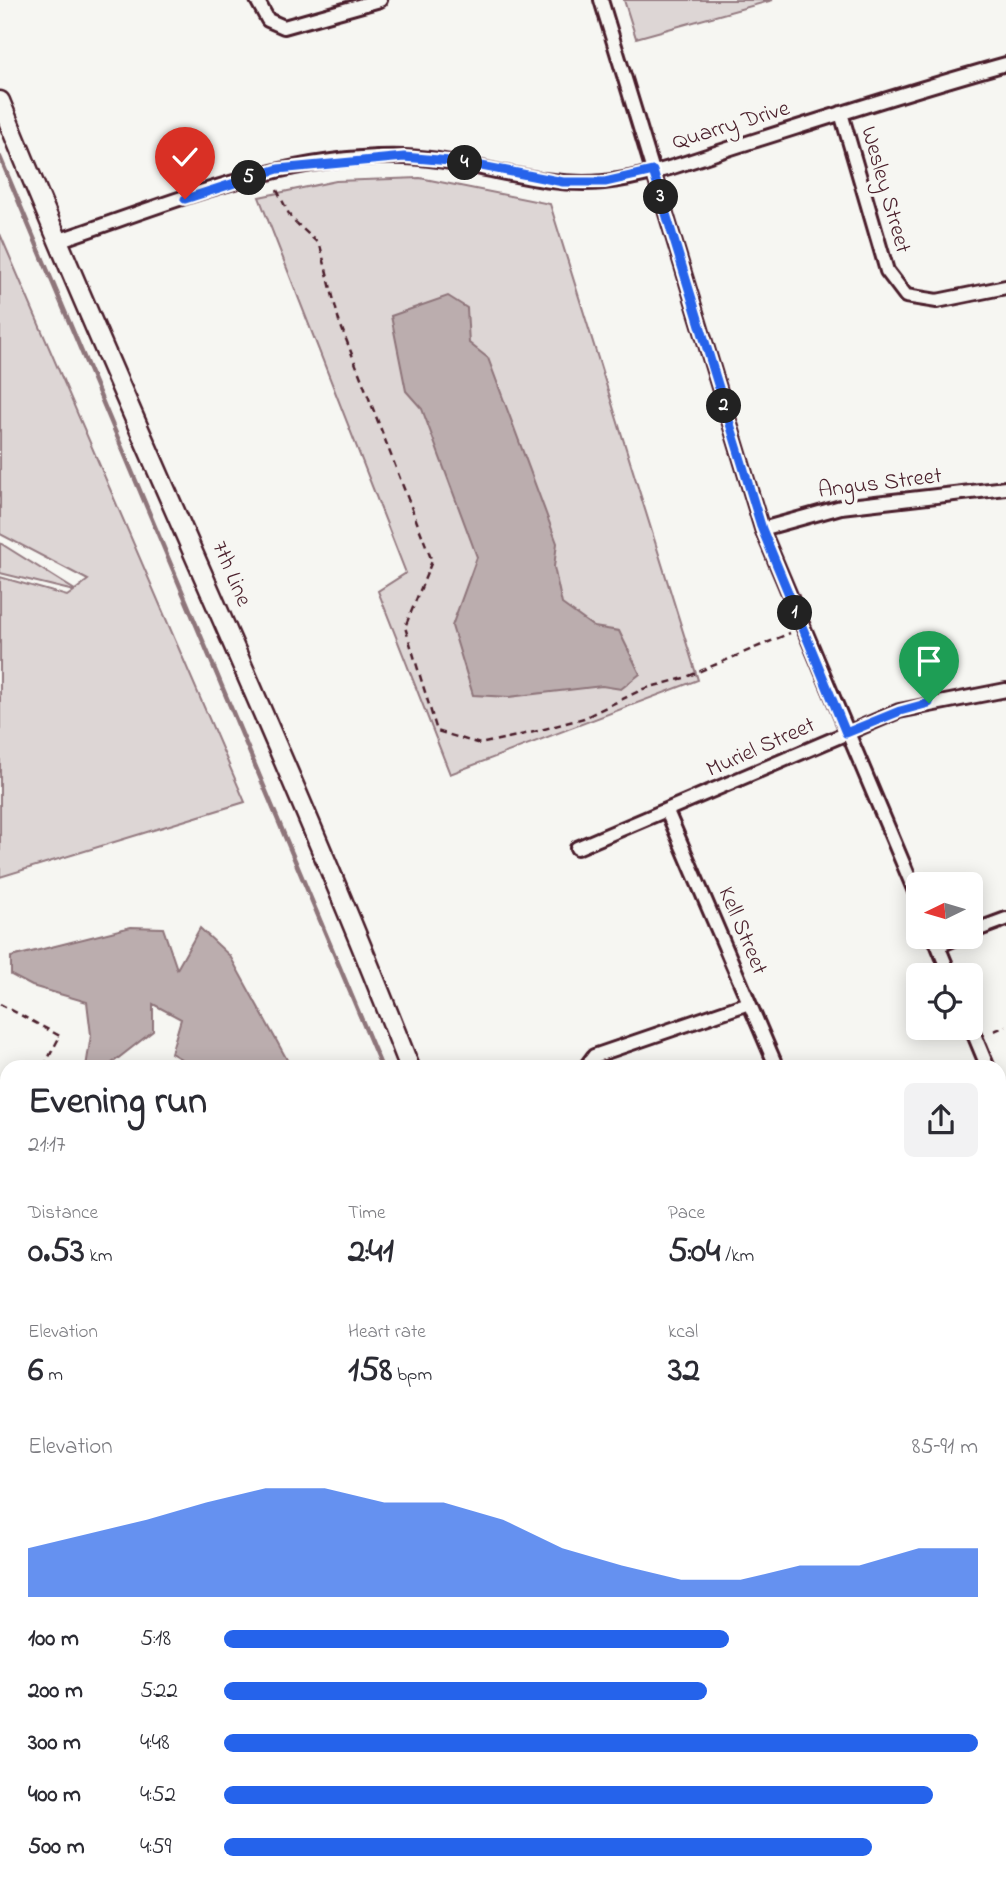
<!DOCTYPE html>
<html lang="en">
<head>
<meta charset="utf-8">
<style>
	:root { --surface:#fff; --page:#f2f2f3; --text:#2b2b33; --muted:#7c7c81; --accent:#2563eb }
	body { margin:0; font-family:"Indie Flower",sans-serif; background:var(--page); color:var(--text); height:100vh; display:flex; flex-direction:column; font-size:26px; white-space:nowrap }
	* { box-sizing:border-box; margin:0 }
	p { font-size:23px; color:var(--muted) }
	.icon { flex:none; width:38px; height:38px; fill:none; stroke:currentColor; stroke-width:2; stroke-linecap:round; stroke-linejoin:round }
	.map { position:relative; flex:1; overflow:hidden }
	.panel { position:absolute; left:0px; top:1060px; width:1006px; height:831px; display:flex; flex-direction:column; background:var(--surface); border-radius:21px 21px 0 0; box-shadow:0 4px 18px #0003 }
	.panel>* { flex:none }
	.needle { width:46px; rotate:265deg }
	.fabs { position:absolute; left:906px; top:872px; display:grid; gap:14px }
	.fabs a { display:grid; place-items:center; width:77px; height:77px; border-radius:10px; background:var(--surface); box-shadow:0 4px 18px #0003; font-size:35px }
	.pin { position:absolute; display:grid; place-items:center; width:60px; height:60px; color:#fff; margin:-72px -30px; border-radius:50% 50% 50% 0; rotate:-45deg; box-shadow:0 0 7px #0007 }
	.pin .icon { rotate:45deg }
	.km { position:absolute; width:35px; height:35px; margin:-18px; border-radius:50%; background:#222; color:#fff; font-size:19px; line-height:35px; text-align:center }
	.round { display:grid; place-items:center; flex:none; width:74px; height:74px; border-radius:10px; background:var(--page) }
	.summary { display:flex; align-items:center; justify-content:space-between; height:119px; padding:0 28px }
	h1 { font-size:38px; font-weight:800; line-height:52px }
	.metrics { display:grid; grid-template-columns:repeat(3,1fr); gap:10px; height:119px; padding:7px 28px }
	.metrics div { display:grid; align-content:center }
	.metrics b { font-size:35px; font-weight:800 }
	.metrics small { font-size:19px; font-weight:400 }
	.metrics p { font-size:19px }
	.chart { height:196px; padding:14px 28px }
	.chart p { display:flex; justify-content:space-between }
	.chart svg { width:100%; height:126px; margin-top:7px; fill:var(--accent); opacity:.7 }
	ul { padding:0 28px; list-style:none; font-size:23px }
	li { display:grid; grid-template-columns:112px 84px 1fr; align-items:center; height:52px }
	li i { height:18px; border-radius:9px; background:var(--accent) }
	.map>svg:first-child { display:block }
	.green { fill:#ddd6d5; stroke:#947a80; stroke-width:2 }
	.water { fill:#bbadae; stroke:#8e747a; stroke-width:2 }
	.lines { fill:none; stroke-linecap:round; stroke-linejoin:round }
	.stream { stroke:#8e747a; stroke-width:4.5 }
	.street-casing { stroke:#4a1f2b; stroke-width:18 }
	.secondary-casing { stroke:#4a1f2b; stroke-width:23 }
	.path { stroke:#4a1f2b; stroke-width:2.5; stroke-dasharray:7 5; stroke-linecap:butt }
	.street { stroke:#f6f6f2; stroke-width:12 }
	.secondary { stroke:#f6f6f2; stroke-width:18 }
	.route-casing { stroke:#fff; stroke-width:14 }
	.route { stroke:#2563eb; stroke-width:9 }
	.labels { text-anchor:middle; dominant-baseline:central; stroke-width:7; stroke-linejoin:round; paint-order:stroke }
	.street-label { font-size:23px; fill:#4a1f2b; stroke:#f6f6f2 }
</style>
</head>
<body>
<div class="map">
<svg width="1006" height="1891" viewBox="0 0 1006 1891">
	<rect width="100%" height="100%" fill="#f6f6f2"/>
	<filter id="ink" filterUnits="userSpaceOnUse"><feTurbulence type="fractalNoise" baseFrequency=".0143" numOctaves="2"/><feDisplacementMap in="SourceGraphic" scale="14" xChannelSelector="R" yChannelSelector="G"/><feConvolveMatrix kernelMatrix="1 2 1 2 8 2 1 2 1" color-interpolation-filters="sRGB"/></filter>
	<g filter="url(#ink)">
		<path class="green" d="M624,0H773L636,38Z
			M420,178L550,204L698,680L450,774L378,591L406,573L259,197L336,181Z
			M0,234L245,802L0,877V577L67,596L74,591L0,573V543L75,590L88,580L0,534Z
			M0,1185L7,1188V1695L0,1692Z
			M368,1885H458V1891H365Z"/>
		<path class="water" d="M448,296L467,308L469,343L488,358L557,543L554,567L562,604L594,627L619,631L640,674L621,689L602,686L509,697L473,695L452,626L477,557L422,409L406,391L391,316Z
			M131,927L163,928L177,969L200,928L230,956L291,1067H195L171,1053L181,1019L153,1004V1031L107,1067H86L91,1035L87,1002L32,986L11,975V957Z"/>
		<g class="lines">
			<path class="stream" d="M0,157L382,1068
				M93,1891V1885
				M237,1891L243,1885
				M425,1891L427,1885"/>
			<g class="street-casing">
				<path id="street" d="M257,0L268,20L284,27L380,0
					M601,0L762,529L919,901
					M841,113L887,271L906,296L937,301L1006,287
					M57,241C169,204 285,153 405,157C472,159 537,189 604,182C652,177 701,157 747,143C833,116 919,88 1006,64
					M762,529L841,507L1006,488
					M667,811L777,1068
					M577,848L899,711L1006,690
					M971,932L1006,919
					M934,936L950,975
					M938,946L961,936
					M971,1027L988,1068
					M585,1068L594,1056L749,1003
					M999,1095L1006,1111
					M999,1598L1006,1614
					M999,1639L1006,1636"/>
			</g>
			<g class="secondary-casing">
				<path id="secondary" d="M0,101C132,426 283,742 410,1068
					M752,1885L755,1891"/>
			</g>
			<path class="path" d="M277,190L291,218L320,245L339,321L432,561L405,627L437,731L480,744L530,733L584,718L643,689L684,678L790,633
				M0,1004L60,1036L43,1068
				M994,1031L1006,1026"/>
			<use href="#street" class="street"/>
			<use href="#secondary" class="secondary"/>
		</g>
	</g>
	<g class="lines" filter="url(#ink)">
		<g class="route-casing">
			<path id="route" d="M185,199L278,169L404,157L461,162L563,182H605L653,171L762,529L846,733L900,711L929,703"/>
		</g>
		<use href="#route" class="route"/>
	</g>
	<g class="labels">
		<g class="street-label">
			<text transform="translate(731 126) rotate(-17)">Quarry Drive</text>
			<text transform="translate(885 190) rotate(74)">Wesley Street</text>
			<text transform="translate(880 484) rotate(-7)">Angus Street</text>
			<text transform="translate(231 574) rotate(67)">7th Line</text>
			<text transform="translate(761 748) rotate(-24)">Muriel Street</text>
			<text transform="translate(742 931) rotate(67)">Kell Street</text>
		</g>
	</g>
</svg>
<div class="fabs">
<a><svg class="needle" viewBox="-14 -14 28 28"><path d="M0-13l5 13h-10z" fill="#e53935"/><path d="M0 13l5-13h-10z" fill="#7c7c81"/></svg></a>
<a><svg class="icon" aria-label="locate" viewBox="0 0 24 24"><circle cx="12" cy="12" r="6"/><path d="M12 2v4M12 18v4M2 12h4M18 12h4"/></svg></a>
</div>
<div class="pin" style="left:929px;top:703px;background:#1e9e55"><svg class="icon" aria-label="arrive" viewBox="0 0 24 24"><path d="M6 21V4h12l-3 4 3 4H6"/></svg></div>
<div class="pin" style="left:185px;top:199px;background:#d93025"><svg class="icon" aria-label="check" viewBox="0 0 24 24"><path d="M5 12l5 5 9-10"/></svg></div>
<b class="km" style="left:795px;top:613px">1</b>
<b class="km" style="left:724px;top:406px">2</b>
<b class="km" style="left:661px;top:197px">3</b>
<b class="km" style="left:465px;top:163px">4</b>
<b class="km" style="left:249px;top:178px">5</b>
<section class="panel">
<div class="summary"><div><h1>Evening run</h1><p>21:17</p></div><a class="round"><svg class="icon" aria-label="share" viewBox="0 0 24 24"><path d="M12 15V3M7 8l5-5 5 5M5 13v7h14v-7"/></svg></a></div>
<div class="metrics">
<div><p>Distance</p><b>0.53<small> km</small></b></div>
<div><p>Time</p><b>2:41</b></div>
<div><p>Pace</p><b>5:04<small> /km</small></b></div>
</div>
<div class="metrics">
<div><p>Elevation</p><b>6<small> m</small></b></div>
<div><p>Heart rate</p><b>158<small> bpm</small></b></div>
<div><p>kcal</p><b>32</b></div>
</div>
<div class="chart"><p><span>Elevation</span>85–91 m</p>
<svg viewBox="0 0 160 44" preserveAspectRatio="none"><path d="M0 44V27L10 22L20 17L30 11L40 6L50 6L60 11L70 11L80 17L90 27L100 33L110 38L120 38L130 33L140 33L150 27L160 27V44z"/></svg>
</div>
<ul>
<li><b>100 m</b>5:18<i style="width:67%"></i></li>
<li><b>200 m</b>5:22<i style="width:64%"></i></li>
<li><b>300 m</b>4:48<i style="width:100%"></i></li>
<li><b>400 m</b>4:52<i style="width:94%"></i></li>
<li><b>500 m</b>4:59<i style="width:86%"></i></li>
</ul>
</section>
</div>
</body>
</html>
